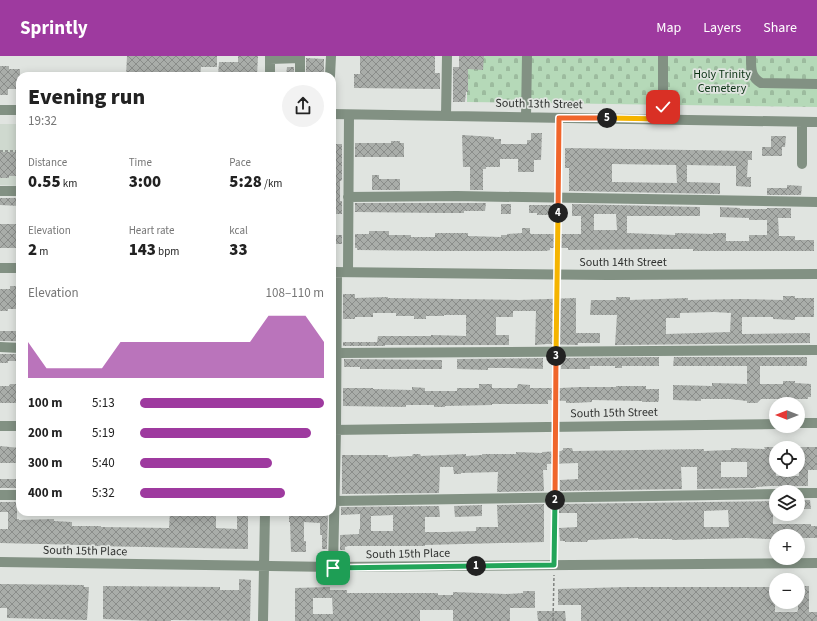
<!DOCTYPE html>
<html lang="en">
<head>
<meta charset="utf-8">
<style>
	:root { --surface:#fff; --page:#f2f2f2; --text:#222; --muted:#767676; --accent:#9e3a9f }
	body { margin:0; font-family:"Source Sans 3",sans-serif; background:var(--page); color:var(--text); height:100vh; display:flex; flex-direction:column; font-size:15px; white-space:nowrap }
	* { box-sizing:border-box; margin:0 }
	p { font-size:13px; color:var(--muted) }
	.icon { flex:none; width:22px; height:22px; fill:none; stroke:currentColor; stroke-width:2; stroke-linecap:round; stroke-linejoin:round }
	.map { position:relative; flex:1; overflow:hidden }
	.sheet { position:absolute; left:16px; top:16px; width:320px; height:444px; display:flex; flex-direction:column; background:var(--surface); border-radius:12px; box-shadow:0 2px 10px #0003 }
	.sheet>* { flex:none }
	.needle { width:26px; rotate:270deg }
	.fabs { position:absolute; left:769px; top:341px; display:grid; gap:8px }
	.fabs a { display:grid; place-items:center; width:36px; height:36px; border-radius:50%; background:var(--surface); box-shadow:0 2px 10px #0003; font-size:20px }
	.pin { position:absolute; display:grid; place-items:center; width:34px; height:34px; color:#fff; margin:-17px; border-radius:8px; box-shadow:0 2px 6px #0006 }
	.km { position:absolute; width:20px; height:20px; margin:-10px; border-radius:50%; background:#222; color:#fff; font-size:11px; line-height:20px; text-align:center }
	.round { display:grid; place-items:center; flex:none; width:42px; height:42px; border-radius:21px; background:var(--page) }
	.head { display:flex; align-items:center; justify-content:space-between; height:68px; padding:0 12px }
	h1 { font-size:22px; font-weight:800; line-height:30px }
	.figures { display:grid; grid-template-columns:repeat(3,1fr); gap:6px; height:68px; padding:4px 12px }
	.figures div { display:grid; align-content:center }
	.figures b { font-size:17px; font-weight:800 }
	.figures small { font-size:11px; font-weight:400 }
	.figures p { font-size:11px }
	.chart { height:112px; padding:8px 12px }
	.chart p { display:flex; justify-content:space-between }
	.chart svg { width:100%; height:72px; margin-top:4px; fill:var(--accent); opacity:.7 }
	ul { padding:0 12px; list-style:none; font-size:13px }
	li { display:grid; grid-template-columns:64px 48px 1fr; align-items:center; height:30px }
	li i { height:10px; border-radius:5px; background:var(--accent) }
	header { display:flex; align-items:center; gap:24px; box-sizing:border-box; height:56px; padding:0 20px; background:var(--accent); color:#fff }
	header strong { font-size:19px }
	nav { display:flex; gap:22px; margin-inline-start:auto; font-size:14px }
	.map>svg:first-child { display:block }
	.built { fill:#cfd9cf }
	.cemetery { fill:url(#cemetery-stones) }
	.building { fill:url(#building-cross-hatch); fill-rule:evenodd }
	.lines { fill:none; stroke-linecap:round; stroke-linejoin:round }
	.path { stroke:#808380; stroke-width:1.5; stroke-dasharray:3 2; stroke-linecap:butt }
	.minor { stroke:#829183; stroke-width:10 }
	.split-1-casing { stroke:#fff; stroke-width:8 }
	.split-2-casing { stroke:#fff; stroke-width:8 }
	.split-3-casing { stroke:#fff; stroke-width:8 }
	.split-4-casing { stroke:#fff; stroke-width:8 }
	.split-5-casing { stroke:#fff; stroke-width:8 }
	.split-6-casing { stroke:#fff; stroke-width:8 }
	.split-1 { stroke:#22a559; stroke-width:5 }
	.split-2 { stroke:#22a559; stroke-width:5 }
	.split-3 { stroke:#f0652b; stroke-width:5 }
	.split-4 { stroke:#f5b400; stroke-width:5 }
	.split-5 { stroke:#f0652b; stroke-width:5 }
	.split-6 { stroke:#f5b400; stroke-width:5 }
	.labels { text-anchor:middle; dominant-baseline:central; stroke-width:3.5; stroke-linejoin:round; paint-order:stroke }
	.park-label { font-size:12px; fill:#0b3314; stroke:#e0e4e0 }
	.street-label { font-size:12px; fill:#303230; stroke:#e0e4e0 }
</style>
</head>
<body>
<header>
<strong>Sprintly</strong>
<nav><a>Map</a><a>Layers</a><a>Share</a></nav>
</header>
<div class="map">
<svg width="817" height="565" viewBox="0 0 817 565">
	<defs>
		<pattern id="cemetery-stones" width="16" height="16" patternUnits="userSpaceOnUse"><rect width="16" height="16" fill="#b5d9b8"/><path d="M2 7V4a2 2 0 0 1 4 0v3zM10 15v-3a2 2 0 0 1 4 0v3z" fill="#9cbb9e"/></pattern>
		<pattern id="building-cross-hatch" width="8" height="8" patternUnits="userSpaceOnUse"><rect width="8" height="8" fill="#a9ada9"/><path d="M0 0l8 8M0 8l8-8" fill="none" stroke="#8a8d8a"/></pattern>
	</defs>
	<rect width="100%" height="100%" fill="#e0e4e0"/>
	<path class="built" d="M0,68H20V130L0,129Z"/>
	<path class="cemetery" d="M467,0H817V51L467,46Z"/>
	<path class="building" d="M127,0H217V11H201L200,20H126Z
		M238,0H258L257,20H218L219,6H238Z
		M360,0H435V17H440V33L354,32V18H360Z
		M459,0H484L483,14L468,13V36H466L465,46H453V11H459Z
		M306,2L324,3V17L306,16Z
		M0,10H9V13H20V33H8V39H0Z
		M287,11H294V20H286Z
		M531,77H542L541,104H534V116H518V103H500V111H486V113H483V134H470V111H463L462,79L494,81V83H501V88H527V84H531Z
		M771,80H786L785,91H782V100H762V91H771Z
		M391,85H400V87H404V101H355V87H391Z
		M336,88H342V124L340,125V145H342V158H332V102L336,98Z
		M565,92L752,95V104H748L747,121H751V131L736,130V110L687,109V126L720,127V138L569,135V112H565ZM612,108L676,109L677,127L612,126Z
		M0,96H20V120H9V122H0Z
		M372,119H379V123H400V134H372Z
		M787,129L802,130L801,139H767V132H787Z
		M0,142H20V150L0,149Z
		M355,147H486L485,155H464V157H444L355,156Z
		M501,148H511V158H501Z
		M572,148L700,151V160H627V177L675,179V177L713,178V177H726V185H749V179H767V164H749V162L720,161V151L740,152V153H767V152H791V162H778L779,180H795V184H814V195H693V193H664L568,194V192H550V194L546,195H437L357,194V192H355V178H369V175H389V179H411V181H435V177H468V180L501,181V179H507V178L522,177V172H530V177L531,178H581V160H572ZM594,158H616L617,174H594Z
		M529,149H551V159H537V157H529Z
		M0,168H20V192H0Z
		M332,179H342V188H332Z
		M10,230H18V234H20V253H8V255H0V233H10Z
		M343,238H355V242L388,241V242L519,244L576,242V277H600V287H578V289L547,288L535,289L536,255H513V261H496V279H509V289H385V290H343V286H377L378,280H431V279L466,280V259H444V260H426V263H414V260H396V257H373V261H355V263H343Z
		M783,240H795V242H814V261H795V264L773,263V261H742V278L810,277V287L615,289L617,259H590L591,244H616V241H630V244L688,242V244L742,243L783,244ZM714,256L731,257L730,276L666,278V262H680V257Z
		M0,275H19V285H0Z
		M0,298H19V305H8V307H0Z
		M659,301V310H622V312H615V310H590V313H561L562,302Z
		M674,301H807V310H760V328H783V325H795V327L811,328V341H808V343H761L757,347H747V345L730,343H701V345L673,344V329L712,330V327L747,328V310H673Z
		M543,302V313L508,312H488V314L457,313V303Z
		M344,303L442,304V313H360V311H344Z
		M10,328H20V347H0V330H9Z
		M479,328H492V332H517L518,328L530,329V332H561L580,331H616V330H646V333H659V344L658,346H642V345L592,344V346L574,347H566V345L548,344V348H492V349L445,350V351H434V349H406V351L343,350V332H373V333L412,334V331L425,332V335H457V332H479Z
		M0,390L20,392V407H0Z
		M764,391H776V420H799V391H817V414H808V430H771L756,431V432L697,433V411H681L682,433L560,435V424L578,423V407L547,408V414H543L544,435L497,436L498,416L461,417V418H454L453,411H440L439,437L342,438V399H388V401L412,400L413,398H420L421,400L466,398V400L482,399V398H516V396L542,397V396L561,395L563,394V392H572L573,395L704,393V395L729,394H731V392L765,393ZM721,406H747V421H721Z
		M0,423H18V432H0Z
		M799,444H810L811,453H799Z
		M773,445V468H811V470H817V482H799V480H776V483H768L746,482L672,484V483H638V482L588,484L587,486H565V485H560L559,472L577,471V457H559V448ZM728,454L729,471H704V455Z
		M0,446H17V463H19V464L54,463V465L72,466V470H101V471L169,472L170,456H216V472L237,473V456H248V493L94,490L81,489L0,487V473H8V456H0Z
		M544,448V486L425,489V490H348L345,491V494H340V479L359,478V473H360V458L341,459V451L439,450L440,461H425V476H446L476,475V471H498L497,449ZM393,459V475H371V460Z
		M482,449V460L455,461L454,450Z
		M289,456L328,457L327,493H322V479H320V467L304,466V485H306V496H291L290,466H289Z
		M239,523L251,524L250,565L171,564V565H153L103,563V530L220,531V534H239Z
		M0,528L84,529V531H89L87,564L7,562V552H0Z
		M798,530H809V556H817V565H581V549H558V533L626,531H775V556H797L798,554Z
		M330,531V534H347V537H438V539H453V536L506,538L523,537V535H535V552H510V565H453V554H420V565H295V532ZM313,542H332L333,558H313Z
		M537,555H565L566,565H538Z"/>
	<g class="lines">
		<path class="path" d="M0,95H20
			M558,131L559,71
			M557,209L558,151
			M556,285L557,229
			M556,361V305
			M555,431L556,381
			M554,499L555,451
			M553,565L554,519"/>
		<path class="minor" d="M270,0V20
			M300,0V20
			M663,0V63
			M751,0C751,11 750,21 761,27L817,28
			M270,3L300,2
			M330,20L331,0
			M0,54H20
			M332,58L817,66
			M446,60L447,0
			M526,61L527,0
			M802,66V108
			M0,135H20
			M348,141L457,140L817,146
			M0,212H20
			M332,216L608,219L817,218
			M348,216L349,59
			M0,291L20,292
			M337,297L817,294
			M798,367H817
			M0,370H20
			M332,374L776,368
			M798,437H817
			M0,439H20
			M334,445L776,438
			M0,506L333,511L817,507
			M333,511L336,374L337,216
			M263,565L265,456"/>
	</g>
	<g class="lines">
		<g class="split-1-casing">
			<path id="split-1" d="M333,512L476,510"/>
		</g>
		<g class="split-2-casing">
			<path id="split-2" d="M476,510L554,509L555,444"/>
		</g>
		<g class="split-3-casing">
			<path id="split-3" d="M555,444L556,300"/>
		</g>
		<g class="split-4-casing">
			<path id="split-4" d="M556,300L558,157"/>
		</g>
		<g class="split-5-casing">
			<path id="split-5" d="M558,157L559,62H607"/>
		</g>
		<g class="split-6-casing">
			<path id="split-6" d="M607,62L663,63V51"/>
		</g>
		<use href="#split-1" class="split-1"/>
		<use href="#split-2" class="split-2"/>
		<use href="#split-3" class="split-3"/>
		<use href="#split-4" class="split-4"/>
		<use href="#split-5" class="split-5"/>
		<use href="#split-6" class="split-6"/>
	</g>
	<g class="labels">
		<g class="park-label">
			<text x="722" y="18">Holy Trinity<tspan x="722" dy="14">Cemetery</tspan></text>
		</g>
		<g class="street-label">
			<text transform="translate(539 48) rotate(1)">South 13th Street</text>
			<text x="623" y="206">South 14th Street</text>
			<text transform="translate(614 357) rotate(-1)">South 15th Street</text>
			<text transform="translate(85 495) rotate(1)">South 15th Place</text>
			<text transform="translate(408 498) rotate(-1)">South 15th Place</text>
		</g>
	</g>
</svg>
<div class="fabs">
<a><svg class="needle" viewBox="-14 -14 28 28"><path d="M0-13l5 13h-10z" fill="#e53935"/><path d="M0 13l5-13h-10z" fill="#767676"/></svg></a>
<a><svg class="icon" aria-label="locate" viewBox="0 0 24 24"><circle cx="12" cy="12" r="6"/><path d="M12 2v4M12 18v4M2 12h4M18 12h4"/></svg></a>
<a><svg class="icon" aria-label="layers" viewBox="0 0 24 24"><path d="M12 4l9 5-9 5-9-5zM3 14l9 5 9-5"/></svg></a>
<a>+</a>
<a>−</a>
</div>
<div class="pin" style="left:333px;top:512px;background:#1e9e55"><svg class="icon" aria-label="arrive" viewBox="0 0 24 24"><path d="M6 21V4h12l-3 4 3 4H6"/></svg></div>
<div class="pin" style="left:663px;top:51px;background:#d93025"><svg class="icon" aria-label="check" viewBox="0 0 24 24"><path d="M5 12l5 5 9-10"/></svg></div>
<b class="km" style="left:476px;top:510px">1</b>
<b class="km" style="left:555px;top:444px">2</b>
<b class="km" style="left:556px;top:300px">3</b>
<b class="km" style="left:558px;top:157px">4</b>
<b class="km" style="left:607px;top:62px">5</b>
<section class="sheet">
<div class="head"><div><h1>Evening run</h1><p>19:32</p></div><a class="round"><svg class="icon" aria-label="share" viewBox="0 0 24 24"><path d="M12 15V3M7 8l5-5 5 5M5 13v7h14v-7"/></svg></a></div>
<div class="figures">
<div><p>Distance</p><b>0.55<small> km</small></b></div>
<div><p>Time</p><b>3:00</b></div>
<div><p>Pace</p><b>5:28<small> /km</small></b></div>
</div>
<div class="figures">
<div><p>Elevation</p><b>2<small> m</small></b></div>
<div><p>Heart rate</p><b>143<small> bpm</small></b></div>
<div><p>kcal</p><b>33</b></div>
</div>
<div class="chart"><p><span>Elevation</span>108–110 m</p>
<svg viewBox="0 0 160 44" preserveAspectRatio="none"><path d="M0 44V22L10 38L20 38L30 38L40 38L50 22L60 22L70 22L80 22L90 22L100 22L110 22L120 22L130 6L140 6L150 6L160 22V44z"/></svg>
</div>
<ul>
<li><b>100 m</b>5:13<i style="width:100%"></i></li>
<li><b>200 m</b>5:19<i style="width:93%"></i></li>
<li><b>300 m</b>5:40<i style="width:72%"></i></li>
<li><b>400 m</b>5:32<i style="width:79%"></i></li>
</ul>
</section>
</div>
</body>
</html>
